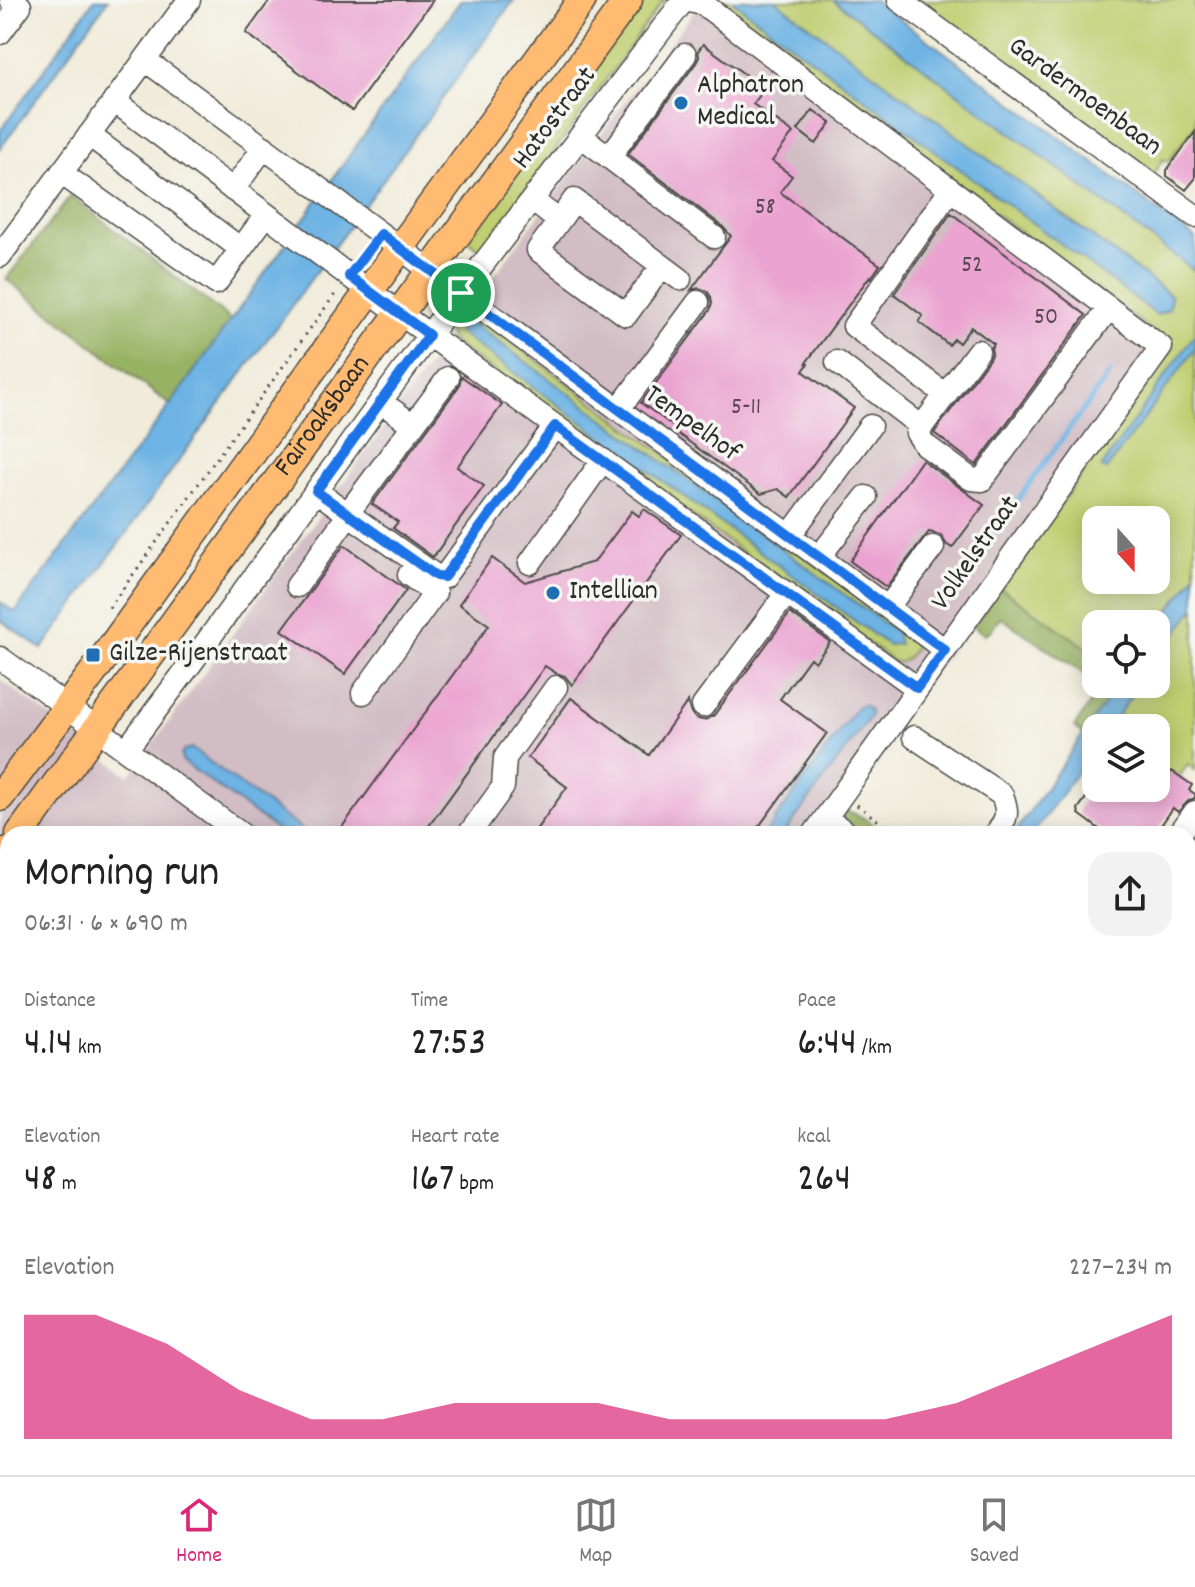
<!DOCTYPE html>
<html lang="en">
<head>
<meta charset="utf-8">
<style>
	:root { --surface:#fff; --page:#f2f2f2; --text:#222; --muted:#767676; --line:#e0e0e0; --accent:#db2777 }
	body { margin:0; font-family:Dekko,sans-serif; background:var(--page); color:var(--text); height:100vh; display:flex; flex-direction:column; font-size:30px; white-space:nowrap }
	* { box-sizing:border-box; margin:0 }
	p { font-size:26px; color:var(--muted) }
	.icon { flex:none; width:44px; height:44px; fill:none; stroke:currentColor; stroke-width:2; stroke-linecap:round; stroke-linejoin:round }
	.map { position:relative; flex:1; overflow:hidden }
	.details { position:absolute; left:0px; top:826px; width:1196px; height:650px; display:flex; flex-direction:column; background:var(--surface); border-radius:24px 24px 0 0; box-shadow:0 4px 20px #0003 }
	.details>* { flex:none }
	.needle { width:52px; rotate:159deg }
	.tools { position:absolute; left:1082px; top:506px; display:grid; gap:16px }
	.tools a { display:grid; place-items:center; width:88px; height:88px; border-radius:16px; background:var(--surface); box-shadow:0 4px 20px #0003; font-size:40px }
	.pin { position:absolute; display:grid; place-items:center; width:68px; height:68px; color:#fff; margin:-34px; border:4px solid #fff; border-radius:50%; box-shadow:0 2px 8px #0007 }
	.round { display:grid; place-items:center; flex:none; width:84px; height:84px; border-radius:24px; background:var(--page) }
	.summary { display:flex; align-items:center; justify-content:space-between; height:136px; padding:0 24px }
	h1 { font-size:44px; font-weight:600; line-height:60px }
	.stats { display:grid; grid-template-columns:repeat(3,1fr); gap:12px; height:136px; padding:8px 24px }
	.stats div { display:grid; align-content:center }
	.stats b { font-size:40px; font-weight:600 }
	.stats small { font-size:22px; font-weight:400 }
	.stats p { font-size:22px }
	.chart { height:224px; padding:16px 24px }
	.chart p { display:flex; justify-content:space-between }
	.chart svg { width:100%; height:144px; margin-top:8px; fill:var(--accent); opacity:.7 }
	.dock { display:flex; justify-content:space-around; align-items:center; height:112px; border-top:2px solid var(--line); background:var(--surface); font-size:22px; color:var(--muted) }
	.dock a { display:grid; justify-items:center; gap:4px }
	.dock .current { color:var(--accent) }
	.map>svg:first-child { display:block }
	.industrial { fill:#d2bdc5 }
	.green { fill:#c0cf72; stroke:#767d4e; stroke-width:2; fill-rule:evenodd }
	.forest { fill:#98b264; stroke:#626e48; stroke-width:2 }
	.water { fill:#6db3e4; stroke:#4c6f88; stroke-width:2 }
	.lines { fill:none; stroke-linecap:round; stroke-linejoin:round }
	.stream { stroke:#6db3e4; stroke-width:5 }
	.building { fill:#eba4d1 }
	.minor-casing { stroke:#494845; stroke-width:25 }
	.major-casing { stroke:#494845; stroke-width:31 }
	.path { stroke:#494845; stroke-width:3; stroke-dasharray:2 6; stroke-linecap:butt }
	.minor { stroke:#fff; stroke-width:22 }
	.major { stroke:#ffbb71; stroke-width:28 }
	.route-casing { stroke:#fff; stroke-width:16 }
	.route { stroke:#1a73e8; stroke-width:10 }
	.poi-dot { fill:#1f6fb2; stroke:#f6f6f2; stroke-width:3 }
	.labels { text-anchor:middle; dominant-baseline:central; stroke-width:7; stroke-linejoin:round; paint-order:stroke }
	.number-label { font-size:24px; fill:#5b4954 }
	.poi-label { font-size:28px; fill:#2b2b2b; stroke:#f6f6f2; text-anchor:start }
	.street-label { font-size:28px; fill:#2b2b2b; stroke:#f6f6f2 }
</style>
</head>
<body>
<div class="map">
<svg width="1195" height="1475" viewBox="0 0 1195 1475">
	<rect width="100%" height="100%" fill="#f6f6f2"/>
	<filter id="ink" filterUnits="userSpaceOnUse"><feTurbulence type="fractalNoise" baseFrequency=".0125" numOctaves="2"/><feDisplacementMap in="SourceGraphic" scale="16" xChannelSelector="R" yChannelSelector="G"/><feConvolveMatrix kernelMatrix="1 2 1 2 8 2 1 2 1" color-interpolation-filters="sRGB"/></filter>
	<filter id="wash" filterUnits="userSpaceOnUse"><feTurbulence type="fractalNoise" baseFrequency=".006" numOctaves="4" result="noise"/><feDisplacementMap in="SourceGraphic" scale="32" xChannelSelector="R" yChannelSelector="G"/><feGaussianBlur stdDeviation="1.8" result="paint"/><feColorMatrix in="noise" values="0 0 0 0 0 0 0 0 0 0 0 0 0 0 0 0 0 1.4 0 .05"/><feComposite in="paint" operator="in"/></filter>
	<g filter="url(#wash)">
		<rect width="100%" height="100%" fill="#f1ecda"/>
		<path class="industrial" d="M703,0H731L1184,335L815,834H8V1468H585L579,1475H0V679L129,776L527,231Z"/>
		<path class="green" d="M637,0H666L660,5L482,251L464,238Z
			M710,0H731L1169,309L1171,295L775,0H833L1195,271V575L1156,629V624H1096V654L1000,588L1174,347ZM1096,520H1156V580H1096Z
			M914,0H1195V126L1168,162L1163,159L1154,174Z
			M465,308L917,640C915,650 910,657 901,662H894L450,340L447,328L458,311ZM467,319L888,645L459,332Z
			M1195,608V771L1188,764L1174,784L1167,779L1159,785L1156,783V728H1109L1139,684H1156V661Z
			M1188,1070L1195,1075V1331L1188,1341Z
			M599,1468H1096L1091,1475H594Z"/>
		<path class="forest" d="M71,196L231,320L170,405L6,279Z
			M1000,588L1096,654V682L1000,617L989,632L984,634L973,626Z
			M1098,684H1118L1083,734L1074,727L1101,687Z
			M842,811C860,812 872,824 886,834H858L838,816Z"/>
		<path class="water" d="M94,0H108L0,149V131Z
			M461,0H514L42,649L0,620V602L15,612L170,405Z
			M731,0H775L1171,296L1169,309L1157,315Z
			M833,0H874L1195,238V271Z
			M467,319L896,632L899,644L888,645L458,332Z
			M1195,334V349L1106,470L1101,468Z
			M1195,575V608L1156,661V629Z
			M1118,684H1139L1109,728H1096V746L1033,834H1014Z
			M864,705L870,710V717L784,834H765L857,707Z
			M191,748L308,834H282L182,761L181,756L184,750Z
			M1195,1354V1427L1188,1436V1363Z"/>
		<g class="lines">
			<path class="stream" d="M950,593L1110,373"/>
		</g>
		<g id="blocks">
			<path class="building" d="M270,0H433L352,111L246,33Z
				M703,44L765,89L753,104L793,133L772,161L792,176L780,192L880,265L871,278L870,276L806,363L808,364L803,371L854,408L789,497L778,489L761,494L674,431L672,425L641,403L710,310L712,303L711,297L707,291L699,288L691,290L731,236L722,226L628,154L696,63L699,57L698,51Z
				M813,110L831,123L816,144L798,130Z
				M1195,132V179L1186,190L1167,176V170Z
				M951,213L1086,315L976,465L934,433L989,359L992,353L991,348L994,344L971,327L959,343L954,339L949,345L919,322L923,316L894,294Z
				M461,376L502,405L457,467L484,486L433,557L393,528L398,522L372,504L459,386Z
				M922,460L984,505L952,548L946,544L941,535L929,532L886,587L850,561Z
				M644,509L681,535L572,685L565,676L556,673L545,666L423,834H337L489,625L459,604L492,558L525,582L594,562L632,511L639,516Z
				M344,545L406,590L345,674L282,630Z
				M790,613L830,642L815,662L810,658L780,699L827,733L760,825L751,834H533L567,787L528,758L571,698L649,755L688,701L690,711L695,718L702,720L708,719L714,715Z
				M1172,771L1192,785L1189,790L1195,794V798L1189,800L1178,812L1173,808L1155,834H1106L1079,814L1078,809L1093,788H1159Z"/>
		</g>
	</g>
	<g filter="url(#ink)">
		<use href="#blocks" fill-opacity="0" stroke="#494845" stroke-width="2"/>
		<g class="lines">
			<g class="minor-casing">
				<path id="minor" d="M899,0L1195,216
					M0,33L20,6L11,0
					M145,60L945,650
					M114,101L399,313L917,688
					M89,135L241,249
					M581,136L714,237
					M609,157L685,55
					M61,173L216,283L266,215
					M233,190L264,147
					M532,200L559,221L574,200L680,279
					M559,221L538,250L626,315L662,266
					M0,256L189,0
					M978,351L917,433L925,445L971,479L982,480L1109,308
					M837,362L922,427
					M946,395L854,326L950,190
					M381,402L413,425
					M619,409L698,302
					M316,491L436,576L444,577L555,426
					M348,513L448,378
					M790,535L870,426
					M819,557L866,497
					M530,563L603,460
					M297,586L341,525
					M888,607L933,547
					M0,658L241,834
					M363,693L435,593L409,575
					M703,706L787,593
					M914,737L1002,795C1009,813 1007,819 996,834
					M126,750L192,662L429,335L684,0L703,4L1161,347L814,834
					M826,818L848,834
					M469,834L503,787L505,758L556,687
					M1179,834L1195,812
					M1188,1027L1195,1032
					M0,1136L8,1143
					M0,1179L8,1168
					M1188,1201L1195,1191
					M1188,1464L1195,1455
					M432,1468L442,1475
					M184,1475L189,1468
					M246,1475L251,1468
					M676,1475L681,1468
					M832,1475L837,1468
					M987,1475L993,1468"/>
			</g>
			<g class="major-casing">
				<g id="major">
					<path d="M0,797L100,663L422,218L582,0"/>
					<path id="s1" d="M20,834L628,0"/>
					<path d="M0,862L8,851"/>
				</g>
			</g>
			<path class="path" d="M109,608L338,290
				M857,805L896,834"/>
			<use href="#minor" class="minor"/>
			<use href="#major" class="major"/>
		</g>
	</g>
	<g class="lines" filter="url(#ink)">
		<g class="route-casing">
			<path id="route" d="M381,234L945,650L917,688L555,426L444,577L436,576L316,491L429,335L349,276Z"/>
		</g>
		<use href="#route" class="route"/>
	</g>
	<g class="poi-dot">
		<circle cx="681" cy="103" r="8"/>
		<circle cx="553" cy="593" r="8"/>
		<rect x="85" y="647" width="16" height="16" rx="4"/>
	</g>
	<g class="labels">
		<g class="number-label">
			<text x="765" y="208">58</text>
			<text x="972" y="266">52</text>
			<text x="1046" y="318">50</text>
			<text x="746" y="408">5-11</text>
		</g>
		<g class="poi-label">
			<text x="697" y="87">Alphatron<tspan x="697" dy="32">Medical</tspan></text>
			<text x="569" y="593">Intellian</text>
			<text x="109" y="655">Gilze-Rijenstraat</text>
		</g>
		<g class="street-label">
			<text transform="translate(1084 98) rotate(36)">Gardermoenbaan</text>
			<text transform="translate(556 119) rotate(-53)">Hatostraat</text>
			<text stroke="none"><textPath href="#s1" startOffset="516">Fairoaksbaan</textPath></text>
			<text transform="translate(691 425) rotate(36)">Tempelhof</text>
			<text transform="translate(977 554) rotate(-55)">Volkelstraat</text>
		</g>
	</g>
</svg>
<div class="tools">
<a><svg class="needle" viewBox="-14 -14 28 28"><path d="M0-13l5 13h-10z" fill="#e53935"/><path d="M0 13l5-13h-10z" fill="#767676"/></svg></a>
<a><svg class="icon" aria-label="locate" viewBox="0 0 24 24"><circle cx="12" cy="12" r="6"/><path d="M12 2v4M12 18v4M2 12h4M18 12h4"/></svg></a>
<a><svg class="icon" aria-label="layers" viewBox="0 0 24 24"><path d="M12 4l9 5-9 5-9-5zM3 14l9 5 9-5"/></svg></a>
</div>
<div class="pin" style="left:461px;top:293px;background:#1e9e55"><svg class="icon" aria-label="arrive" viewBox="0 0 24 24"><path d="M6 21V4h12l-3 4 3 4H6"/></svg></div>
<section class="details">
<div class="summary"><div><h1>Morning run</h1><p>06:31 · 6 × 690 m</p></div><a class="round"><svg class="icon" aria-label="share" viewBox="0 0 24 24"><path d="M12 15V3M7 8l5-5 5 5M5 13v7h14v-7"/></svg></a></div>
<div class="stats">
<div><p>Distance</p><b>4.14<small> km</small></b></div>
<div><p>Time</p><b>27:53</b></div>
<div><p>Pace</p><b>6:44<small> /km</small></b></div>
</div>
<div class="stats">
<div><p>Elevation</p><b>48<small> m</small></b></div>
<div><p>Heart rate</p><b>167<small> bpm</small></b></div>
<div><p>kcal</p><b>264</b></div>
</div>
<div class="chart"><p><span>Elevation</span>227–234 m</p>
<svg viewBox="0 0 160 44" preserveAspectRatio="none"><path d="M0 44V6L10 6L20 15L30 29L40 38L50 38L60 33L70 33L80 33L90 38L100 38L110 38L120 38L130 33L140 24L150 15L160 6V44z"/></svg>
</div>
</section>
</div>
<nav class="dock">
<a class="current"><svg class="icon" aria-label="home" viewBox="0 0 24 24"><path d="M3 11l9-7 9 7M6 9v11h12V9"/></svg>Home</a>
<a><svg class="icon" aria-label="map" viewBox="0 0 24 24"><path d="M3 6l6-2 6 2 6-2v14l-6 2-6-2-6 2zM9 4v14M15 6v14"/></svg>Map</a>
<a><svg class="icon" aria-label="saved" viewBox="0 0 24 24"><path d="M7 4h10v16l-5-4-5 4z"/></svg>Saved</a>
</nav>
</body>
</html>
